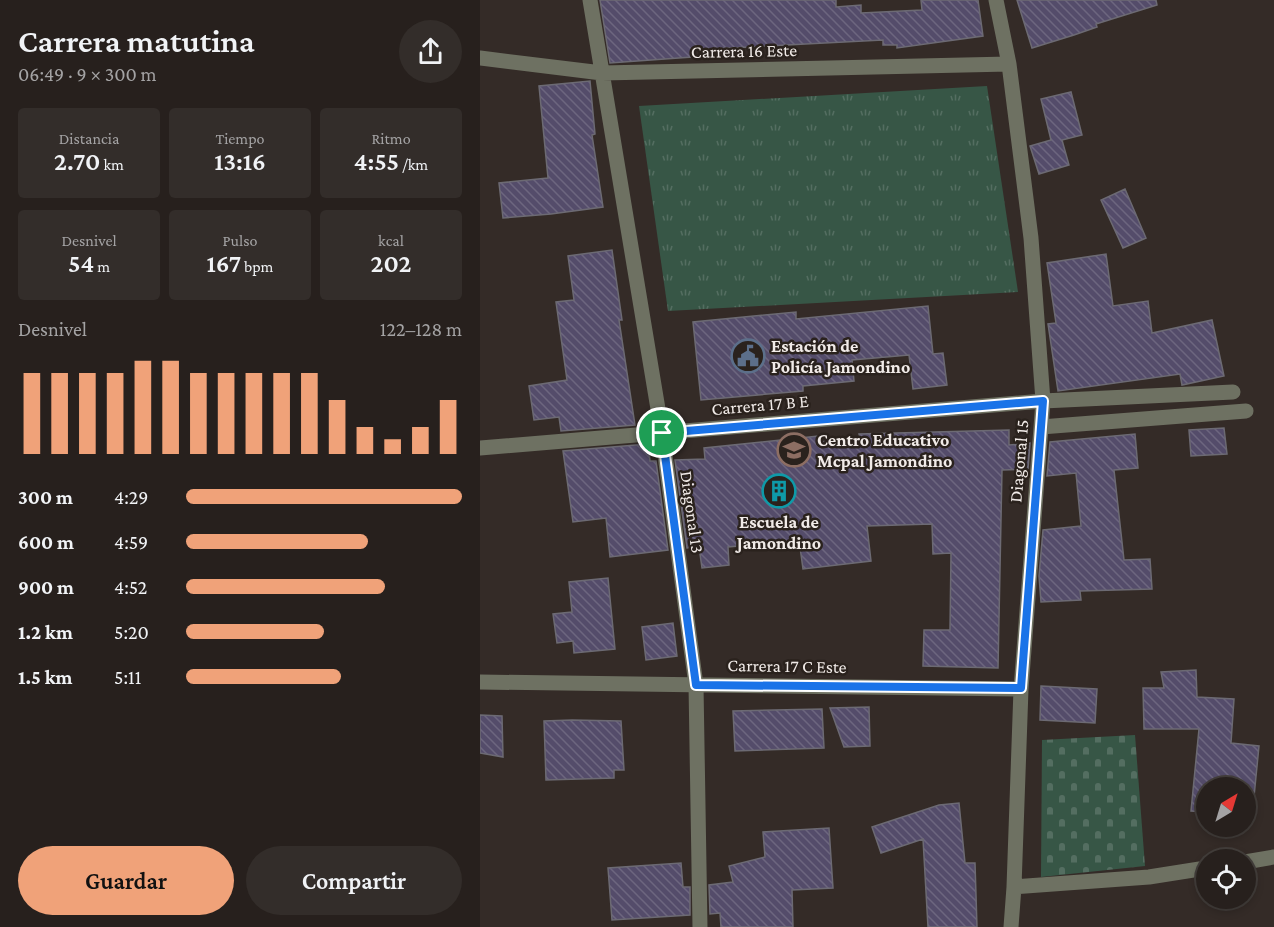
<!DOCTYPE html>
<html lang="es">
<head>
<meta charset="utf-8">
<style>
	:root { --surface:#27201d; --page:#332d2a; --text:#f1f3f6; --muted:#a4a3a4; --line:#433e3b; --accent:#f0a279 }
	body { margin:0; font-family:"Crimson Pro",serif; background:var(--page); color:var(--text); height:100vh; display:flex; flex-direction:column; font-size:22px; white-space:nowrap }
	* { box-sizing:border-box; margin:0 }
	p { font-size:20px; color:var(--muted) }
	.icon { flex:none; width:33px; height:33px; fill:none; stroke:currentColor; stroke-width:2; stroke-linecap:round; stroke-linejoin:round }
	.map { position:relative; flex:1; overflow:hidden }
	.panel { display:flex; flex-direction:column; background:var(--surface); width:480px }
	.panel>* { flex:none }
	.needle { width:39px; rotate:38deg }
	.tools { position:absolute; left:716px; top:777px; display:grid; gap:12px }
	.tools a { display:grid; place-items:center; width:60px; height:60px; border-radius:50%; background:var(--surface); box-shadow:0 3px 9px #0003,0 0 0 2px var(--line); font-size:30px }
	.pin { position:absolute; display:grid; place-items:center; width:51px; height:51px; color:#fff; margin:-26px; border:3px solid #fff; border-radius:50%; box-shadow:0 2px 6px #0007 }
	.round { display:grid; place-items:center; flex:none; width:63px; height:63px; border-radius:32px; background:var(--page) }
	.head { display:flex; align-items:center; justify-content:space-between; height:102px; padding:0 18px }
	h1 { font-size:33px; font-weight:600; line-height:45px }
	.metrics { display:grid; grid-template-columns:repeat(3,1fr); gap:9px; height:102px; padding:6px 18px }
	.metrics div { display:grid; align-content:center; border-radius:6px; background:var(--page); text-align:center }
	.metrics b { font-size:26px; font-weight:600 }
	.metrics small { font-size:16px; font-weight:400 }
	.metrics p { font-size:16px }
	.chart { height:168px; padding:12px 18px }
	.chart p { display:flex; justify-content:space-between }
	.chart svg { width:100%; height:108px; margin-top:6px; stroke:var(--accent); stroke-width:6 }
	.action { display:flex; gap:12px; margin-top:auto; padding:12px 18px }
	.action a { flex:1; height:69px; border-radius:36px; background:var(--accent); color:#111; font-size:24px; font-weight:600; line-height:69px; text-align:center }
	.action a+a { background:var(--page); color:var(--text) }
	ul { padding:0 18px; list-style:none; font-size:20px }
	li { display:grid; grid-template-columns:96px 72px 1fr; align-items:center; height:45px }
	li i { height:15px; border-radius:8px; background:var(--accent) }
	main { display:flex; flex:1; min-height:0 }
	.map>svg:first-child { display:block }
	.cemetery { fill:url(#cemetery-stones) }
	.park { fill:url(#park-tufts) }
	.building { fill:url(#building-back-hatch); stroke:#6c6a73; stroke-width:1.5 }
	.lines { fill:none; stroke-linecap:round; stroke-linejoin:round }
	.minor { stroke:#6e7162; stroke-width:15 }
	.route-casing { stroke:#fff; stroke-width:12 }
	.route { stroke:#1a73e8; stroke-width:8 }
	.labels { text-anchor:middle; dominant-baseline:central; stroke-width:5; stroke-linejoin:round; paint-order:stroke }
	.street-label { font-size:18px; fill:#f1ebe8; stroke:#2a221d }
	.poi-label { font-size:18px; font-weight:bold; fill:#f1ebe8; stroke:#2a221d; text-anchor:start }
</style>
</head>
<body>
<main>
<section class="panel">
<div class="head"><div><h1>Carrera matutina</h1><p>06:49 · 9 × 300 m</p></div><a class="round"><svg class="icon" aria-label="share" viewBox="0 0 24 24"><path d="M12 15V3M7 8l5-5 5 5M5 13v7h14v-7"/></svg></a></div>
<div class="metrics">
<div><p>Distancia</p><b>2.70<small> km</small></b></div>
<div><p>Tiempo</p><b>13:16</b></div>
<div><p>Ritmo</p><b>4:55<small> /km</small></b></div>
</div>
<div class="metrics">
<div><p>Desnivel</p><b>54<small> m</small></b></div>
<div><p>Pulso</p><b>167<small> bpm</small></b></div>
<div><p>kcal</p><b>202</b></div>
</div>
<div class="chart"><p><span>Desnivel</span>122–128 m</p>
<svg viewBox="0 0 160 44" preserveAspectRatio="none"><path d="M5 44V11M15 44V11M25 44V11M35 44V11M45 44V6M55 44V6M65 44V11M75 44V11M85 44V11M95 44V11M105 44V11M115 44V22M125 44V33M135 44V38M145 44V33M155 44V22"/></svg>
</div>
<ul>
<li><b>300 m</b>4:29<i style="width:100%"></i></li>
<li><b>600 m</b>4:59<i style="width:66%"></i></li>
<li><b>900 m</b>4:52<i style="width:72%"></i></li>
<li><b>1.2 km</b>5:20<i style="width:50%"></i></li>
<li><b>1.5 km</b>5:11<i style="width:56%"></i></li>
</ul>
<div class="action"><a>Guardar</a><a>Compartir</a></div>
</section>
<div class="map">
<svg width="794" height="927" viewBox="0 0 794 927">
	<defs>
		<pattern id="cemetery-stones" width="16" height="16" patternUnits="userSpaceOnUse" patternTransform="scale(1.5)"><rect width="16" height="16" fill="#375646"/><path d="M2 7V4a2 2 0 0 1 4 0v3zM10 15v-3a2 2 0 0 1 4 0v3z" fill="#546e61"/></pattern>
		<pattern id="park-tufts" width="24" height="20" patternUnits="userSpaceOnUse" patternTransform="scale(1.5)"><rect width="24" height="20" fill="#375646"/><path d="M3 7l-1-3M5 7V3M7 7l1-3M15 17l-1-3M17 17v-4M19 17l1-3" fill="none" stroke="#546e61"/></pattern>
		<pattern id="building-back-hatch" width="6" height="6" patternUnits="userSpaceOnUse" patternTransform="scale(1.5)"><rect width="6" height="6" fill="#544c6a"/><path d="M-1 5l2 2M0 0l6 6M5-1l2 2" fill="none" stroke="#6d667f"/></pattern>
	</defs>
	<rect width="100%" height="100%" fill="#342b27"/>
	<path class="cemetery" d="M655,735L665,866L561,877L562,740Z"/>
	<path class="park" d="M507,86L538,292L188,311L159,106Z"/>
	<path class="building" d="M120,0H356V7L381,5V13L442,10L441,0H498L503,36L417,48V45H403V40L211,50L212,57L130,63Z
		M537,0H676L677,5L616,24L617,27L594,35L552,48Z
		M110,81L115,134L112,135L123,207L71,214L23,218L19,183L68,178L59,86Z
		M591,92L602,135L582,140L589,165L559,174L550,146L571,140L561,99Z
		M645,189L666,238L643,248L621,200Z
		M132,250L142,320H139L155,425L81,431L79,417L54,420L49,386L87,380L76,302L94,300L88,256Z
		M626,254L633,306L668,301L672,333L732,320L744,376L702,385L700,374L578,391L568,324L576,323L567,263Z
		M448,306L453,354L463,353L467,385L433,389L429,355L372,360L374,381L323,386V391L221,400L213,322L316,312V319Z
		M744,428L747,454L711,456L709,430Z
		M529,430V445L550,443L548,469L522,470L518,668L443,666L444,630H470L471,553L453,554L452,524L387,526L391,561L323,569L319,540L248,547L249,565L222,568L219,547L207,548L195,460L225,459L224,448L338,436L339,442L380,438L379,434Z
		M655,434L658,468L634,470L644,560L670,559L672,589L600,591L601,600L561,602L559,576L563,530L601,526L596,473L567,476L570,442Z
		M168,444L170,461H176L188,550L130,557L126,518L93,522L83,451Z
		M128,578L135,649L94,653L93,641L77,643L73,614L92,612L89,582Z
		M193,623L197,656L166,660L162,627Z
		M716,670L717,697L754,699L751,743L779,746L772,817L765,816V788H726V812L711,811L719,729H664L663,688H684L681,672Z
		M561,686L617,689L615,723L560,720Z
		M389,707L390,746L364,747L350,708Z
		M342,709L344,748L255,751L253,711Z
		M0,715L22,716L23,757L0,753Z
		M92,720L141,721L144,770H134V778L66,780L64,721Z
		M479,803L485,863H495L497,927H448L443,839L401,853L392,827L459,805Z
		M349,828L353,888L312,890L313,927H241L240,913L230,914L229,885L253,882L249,866L285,857L283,832Z
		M201,863L203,887H210V915L132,920L128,868Z"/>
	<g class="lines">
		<path class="minor" d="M110,0L182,433L216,685L220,927
			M516,0L529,64L551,238L563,401L541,689L534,887L531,927
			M0,58L122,73L529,64
			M561,427L766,411
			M0,448L563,401L753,392
			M0,682L541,689
			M765,862L794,857
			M534,887L669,877L726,868"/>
	</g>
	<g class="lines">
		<g class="route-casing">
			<path id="route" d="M563,401L541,688L216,685L182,433Z"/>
		</g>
		<use href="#route" class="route"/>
	</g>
	<defs>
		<g id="civic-ring" transform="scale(1.725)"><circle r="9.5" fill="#2a221d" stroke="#5c6f8a" stroke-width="1.5"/><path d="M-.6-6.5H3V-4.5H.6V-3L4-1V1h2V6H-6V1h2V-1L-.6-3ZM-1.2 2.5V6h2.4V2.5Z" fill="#5c6f8a"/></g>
		<g id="school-ring" transform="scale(1.725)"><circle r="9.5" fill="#2a221d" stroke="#8d6e63" stroke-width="1.5"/><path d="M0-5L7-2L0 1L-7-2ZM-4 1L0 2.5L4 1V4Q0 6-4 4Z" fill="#8d6e63"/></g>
		<g id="building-ring" transform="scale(1.725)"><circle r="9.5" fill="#2a221d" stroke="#0f9aa8" stroke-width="1.5"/><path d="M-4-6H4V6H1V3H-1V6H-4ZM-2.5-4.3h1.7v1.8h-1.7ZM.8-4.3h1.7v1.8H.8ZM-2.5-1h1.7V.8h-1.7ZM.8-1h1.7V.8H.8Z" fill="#0f9aa8"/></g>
	</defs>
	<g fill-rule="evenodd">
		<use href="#civic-ring" x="268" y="356"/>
		<use href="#school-ring" x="314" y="450"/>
		<use href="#building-ring" x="299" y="491"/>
	</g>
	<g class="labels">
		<g class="street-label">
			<text transform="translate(264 51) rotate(-1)">Carrera 16 Este</text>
			<text transform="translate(280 405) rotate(-5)">Carrera 17 B E</text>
			<text transform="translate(539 461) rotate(-85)">Diagonal 15</text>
			<text transform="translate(212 512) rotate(82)">Diagonal 13</text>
			<text transform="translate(307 666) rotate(1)">Carrera 17 C Este</text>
		</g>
		<g class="poi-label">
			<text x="291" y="346">Estación de<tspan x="291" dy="21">Policía Jamondino</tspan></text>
			<text x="337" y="440">Centro Educativo<tspan x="337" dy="21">Mcpal Jamondino</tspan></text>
			<text x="299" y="522" text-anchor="middle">Escuela de<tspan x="299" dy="21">Jamondino</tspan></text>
		</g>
	</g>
</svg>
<div class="tools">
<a><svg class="needle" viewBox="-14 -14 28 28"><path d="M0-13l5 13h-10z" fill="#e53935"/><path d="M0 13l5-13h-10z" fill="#a4a3a4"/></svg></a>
<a><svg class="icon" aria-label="locate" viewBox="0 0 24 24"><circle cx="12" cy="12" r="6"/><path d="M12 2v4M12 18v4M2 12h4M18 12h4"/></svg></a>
</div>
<div class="pin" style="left:182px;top:433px;background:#1e9e55"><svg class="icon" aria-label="arrive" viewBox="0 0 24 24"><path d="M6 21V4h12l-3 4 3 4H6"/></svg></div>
</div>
</main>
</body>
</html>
